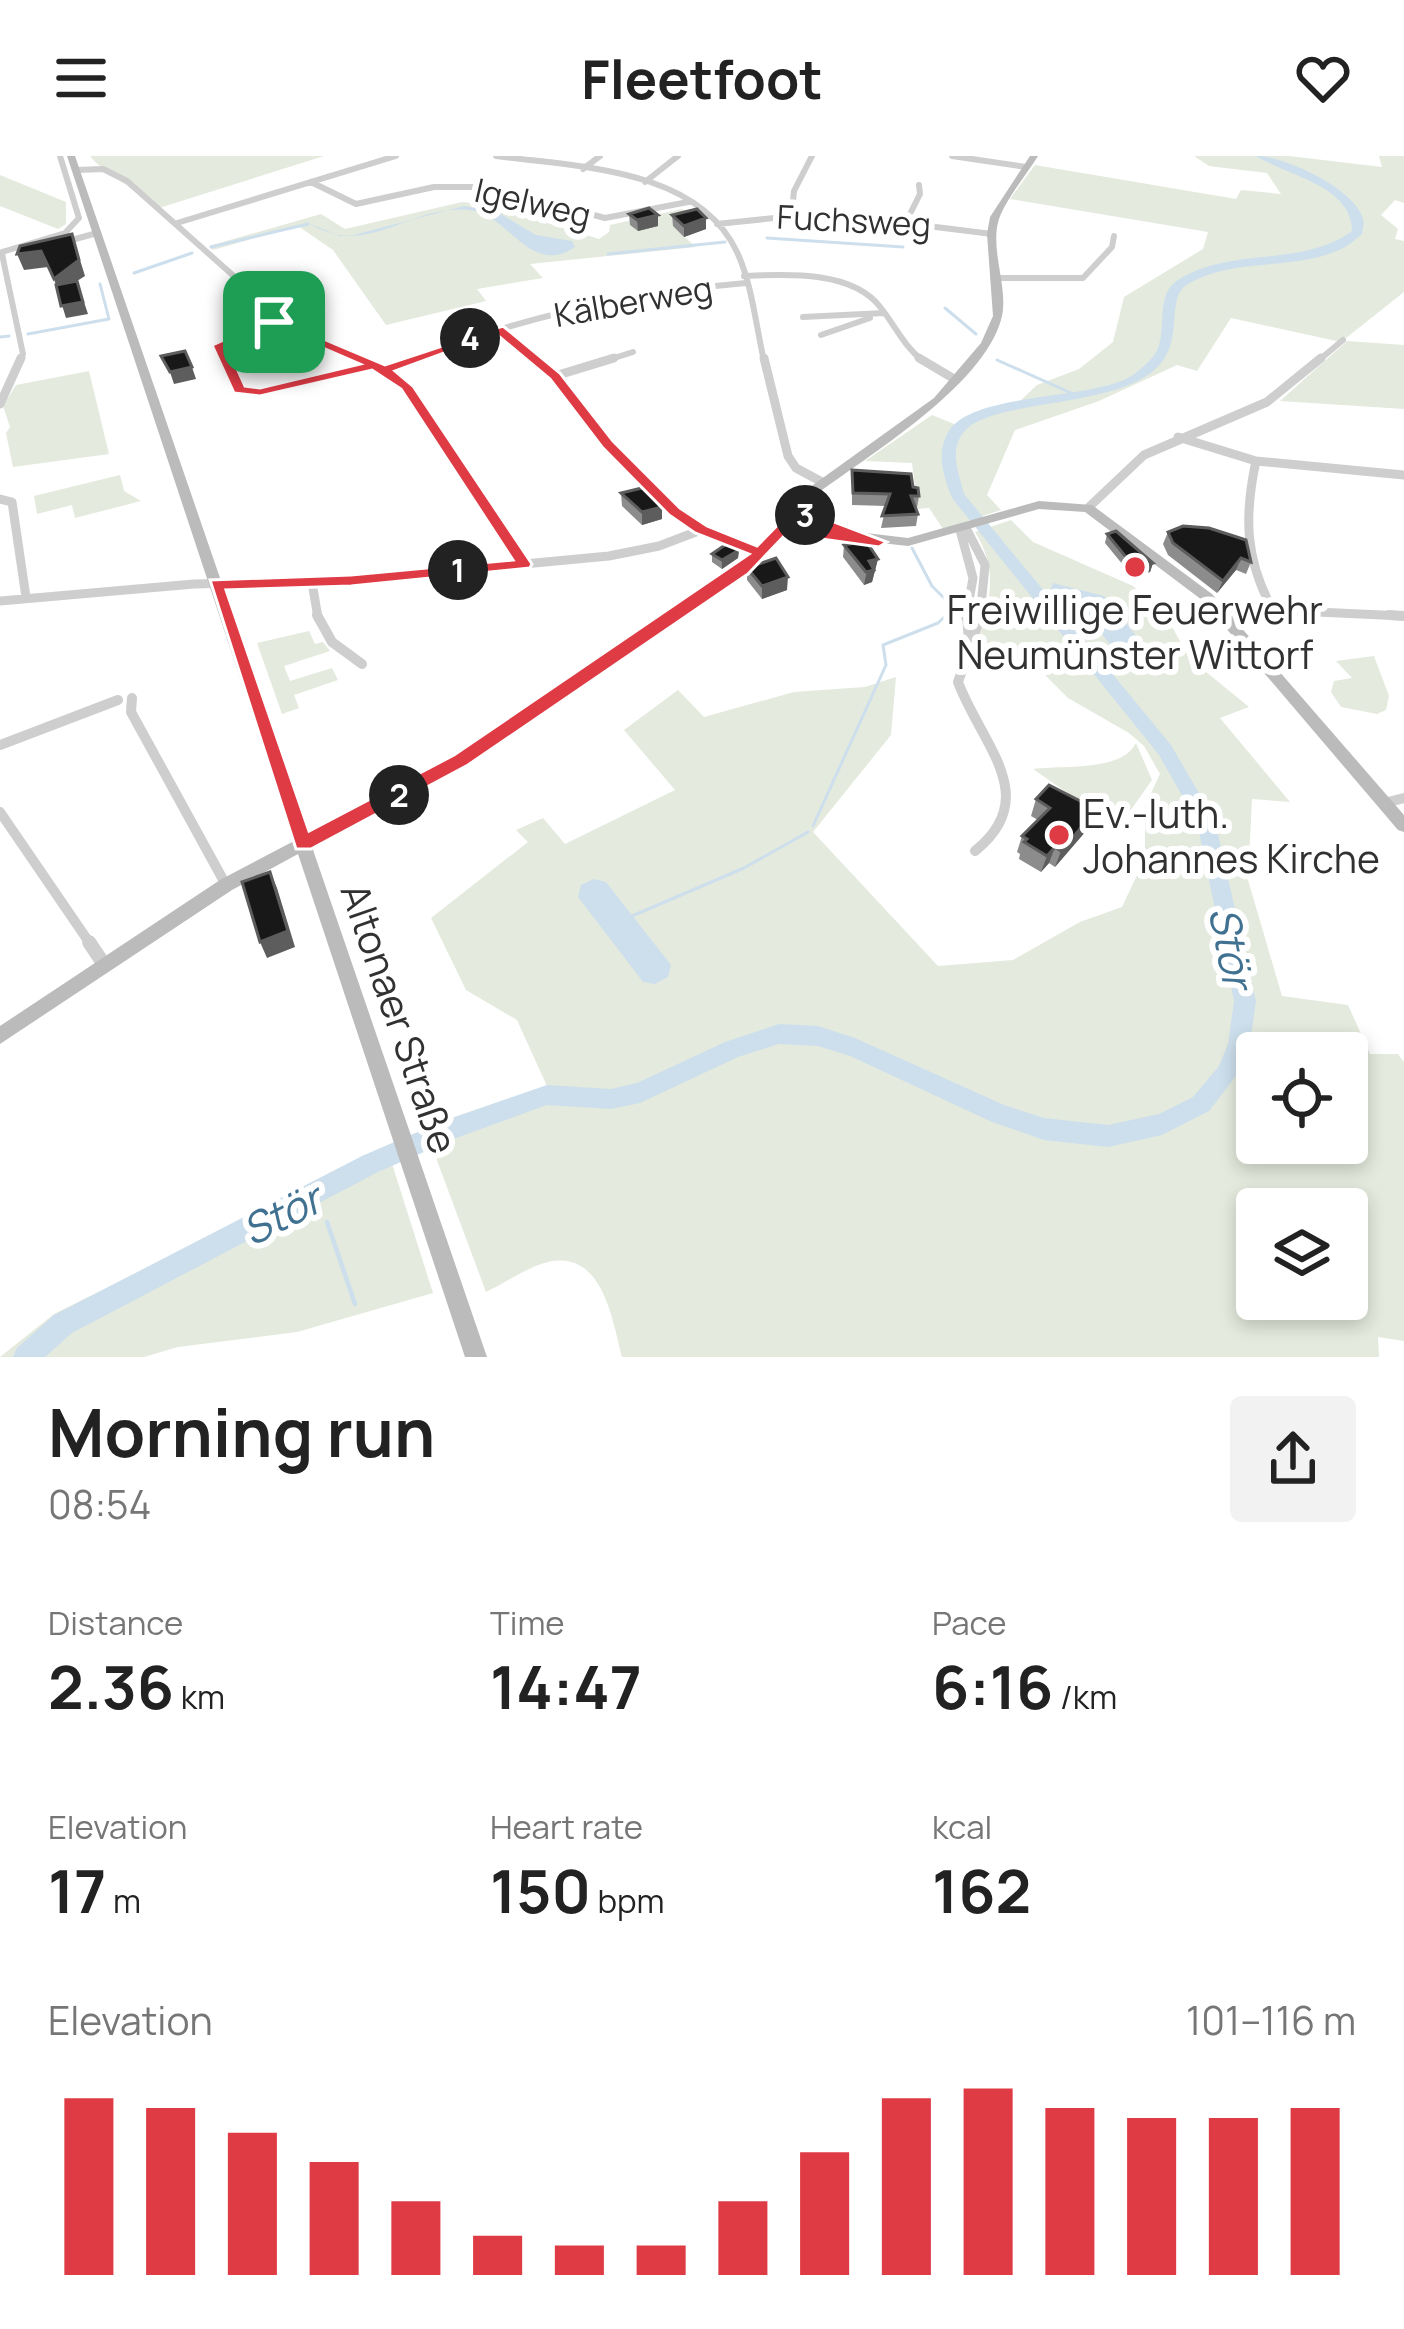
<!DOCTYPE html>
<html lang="en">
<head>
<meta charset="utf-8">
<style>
	:root { --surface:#fff; --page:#f2f2f2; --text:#222; --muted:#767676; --accent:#df3b45 }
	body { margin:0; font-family:Manrope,sans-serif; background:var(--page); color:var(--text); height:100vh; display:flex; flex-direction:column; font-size:45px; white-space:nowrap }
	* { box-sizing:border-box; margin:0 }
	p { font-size:39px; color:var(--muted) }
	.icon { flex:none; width:66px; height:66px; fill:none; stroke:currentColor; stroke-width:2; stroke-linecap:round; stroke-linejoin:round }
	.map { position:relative; height:1201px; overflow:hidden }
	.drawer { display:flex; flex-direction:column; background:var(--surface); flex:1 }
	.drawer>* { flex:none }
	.fabs { position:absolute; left:1236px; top:876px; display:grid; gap:24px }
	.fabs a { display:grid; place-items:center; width:132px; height:132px; border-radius:12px; background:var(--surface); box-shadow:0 6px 18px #0003; font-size:60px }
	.pin { position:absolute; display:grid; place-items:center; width:102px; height:102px; color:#fff; margin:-51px; border-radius:24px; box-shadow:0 6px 18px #0006 }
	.km { position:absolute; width:60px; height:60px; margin:-30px; border-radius:50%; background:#222; color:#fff; font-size:33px; line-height:60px; text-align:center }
	.round { display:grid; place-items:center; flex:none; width:126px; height:126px; border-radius:12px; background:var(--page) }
	.overview { display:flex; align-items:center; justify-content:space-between; height:204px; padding:0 48px }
	h1 { font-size:66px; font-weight:700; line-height:90px }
	.figures { display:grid; grid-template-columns:repeat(3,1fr); gap:18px; height:204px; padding:12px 48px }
	.figures div { display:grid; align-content:center }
	.figures b { font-size:60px; font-weight:700 }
	.figures small { font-size:33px; font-weight:400 }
	.figures p { font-size:33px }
	.chart { height:336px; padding:24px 48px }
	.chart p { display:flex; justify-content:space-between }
	.chart svg { width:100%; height:216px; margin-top:12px; stroke:var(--accent); stroke-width:6 }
	header { display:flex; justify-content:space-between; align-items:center; height:156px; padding:0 48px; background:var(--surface); font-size:54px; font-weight:700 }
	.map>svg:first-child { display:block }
	.green { fill:#e4eadd; fill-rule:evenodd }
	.water { fill:#cddfec }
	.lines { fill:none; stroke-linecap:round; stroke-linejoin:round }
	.stream-far1 { stroke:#cddfec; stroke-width:3 }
	.stream { stroke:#cddfec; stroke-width:4.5 }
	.river { fill:#cddfec; fill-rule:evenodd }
	.street-far3 { stroke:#cecece; stroke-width:6 }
	.street-far2 { stroke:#cecece; stroke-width:9 }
	.street-far1 { stroke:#cecece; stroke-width:10 }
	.street { stroke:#cecece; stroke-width:14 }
	.secondary { fill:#bbb; fill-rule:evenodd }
	.wall { fill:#8c8c8c }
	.shaded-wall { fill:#5d5d5d }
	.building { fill:#181818; stroke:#5d5d5d; stroke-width:3 }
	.route { fill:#df3b45; stroke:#fff; stroke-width:3; fill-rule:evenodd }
	.poi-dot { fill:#df3b45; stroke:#fff; stroke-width:4.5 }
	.labels { text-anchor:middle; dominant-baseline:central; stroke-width:12; stroke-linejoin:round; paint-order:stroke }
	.far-street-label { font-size:33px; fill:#313131; stroke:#fff }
	.poi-label { font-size:39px; fill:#313131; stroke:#fff }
	.street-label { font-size:39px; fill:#313131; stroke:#fff }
	.water-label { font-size:42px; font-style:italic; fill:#417191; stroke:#fff }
</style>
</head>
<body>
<header><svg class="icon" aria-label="menu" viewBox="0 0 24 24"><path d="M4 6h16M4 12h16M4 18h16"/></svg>Fleetfoot<svg class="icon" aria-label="heart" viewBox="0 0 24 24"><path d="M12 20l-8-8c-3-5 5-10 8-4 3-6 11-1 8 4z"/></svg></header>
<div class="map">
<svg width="1404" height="1201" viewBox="0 0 1404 1201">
	<rect width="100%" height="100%" fill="#fff"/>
	<path class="green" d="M90,0H324L159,52C140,36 101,15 90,0Z
		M1194,0H1289L1382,11L1379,0H1404V47L1395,44L1381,59L1398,73L1395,83L1404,85V136L1341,186L1231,162L1197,215L1177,209L1099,245L1015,274L987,339L1001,354L943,373L929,352L918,353L912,307L865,305L932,259L959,270L987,256L1014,251L1037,229L1079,213L1113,186L1124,141L1203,93L1208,76L1010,43L1035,9L1236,43L1241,34L1281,38L1267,17L1209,10Z
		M0,19L66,46V68L58,73L0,50Z
		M462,46L485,48L599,83L609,76L610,69L682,53L699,64L680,77L696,91L530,108L543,122L477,133L486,145L386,169L333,94L298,70L213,94L209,90L321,58L345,73Z
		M1347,185L1404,189V253L1280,245Z
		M89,215L109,298L13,311L6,277L10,271L3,250L16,229Z
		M120,319L124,335L141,345L75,362L72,349L37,358L34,340Z
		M1011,364L1033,386L1133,430L1163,454L1189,502L1249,551L1220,562L1290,646L1252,643L1248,724L1282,840L1348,849L1370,898H1398L1404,906V1185L1378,1181L1379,1201H622C612,1163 603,1094 548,1106C527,1111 505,1127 486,1136L429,983L547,939L546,928L517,864L466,834L431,762L528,686L516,674L543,662L565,688L675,634L624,574L678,534L704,561L794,536L865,531L896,521L891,579L813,676L938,810L1013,804L1080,766L1122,751L1145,702V650L1160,618L1144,590L1129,577L1068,542L1045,519L976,494C988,450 1001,417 975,376ZM1257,897H1347V987H1257ZM1257,1053H1347V1143H1257Z
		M309,475L315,488L323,486L330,495L284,510L290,525L332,512L338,524L294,539L299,552L282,558L257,487Z
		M1374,500L1389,540L1386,554L1377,558L1341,551L1331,536L1334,525L1352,522L1336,505Z
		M1136,587L1152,624L1118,672L1033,613C1062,609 1122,616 1136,587Z
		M387,992L433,1137L297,1176L178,1191L144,1201H0L54,1158Z"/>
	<path class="water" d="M464,50L499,57L536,79L572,85L575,91C530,122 508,57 469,54C408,48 370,104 308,67L340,80L354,79Z
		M1053,427L1104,440L1158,507L1156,512L1129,513L1098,473L1067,458L1050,435Z
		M594,723L606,726L671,809L668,821L655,828L643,826L578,741L581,729Z"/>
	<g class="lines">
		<path class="stream-far1" d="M767,82L903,91
			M211,91L308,68
			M608,98L725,86
			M134,117L192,97
			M945,152L976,178
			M28,178L109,163L100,128
			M0,181L9,180
			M997,204L1080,241
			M813,670L886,509L883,489L938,467L954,452L932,430L912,392
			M632,760L744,712L808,676"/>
		<path class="stream" d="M327,1066L355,1148"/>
		<path class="river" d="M1256,0C1284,0 1352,32 1362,60C1365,68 1363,70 1362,78C1355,84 1347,91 1339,94C1292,115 1234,101 1188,128C1163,143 1188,188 1152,216C1105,253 989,243 963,277C949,295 959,318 964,338L1171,589L1215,665L1256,845L1250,888L1239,916L1209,955L1162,979L1108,991L1044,984L992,966L850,900L818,890L779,888L738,901L640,947L611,953L547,949L456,982L378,1016L72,1177L45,1201H13L17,1192L54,1159L362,1000L443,965L547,929L611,933L637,927L725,886L779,868L818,870L855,882L1004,949L1044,962L1108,969L1159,958L1193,941L1219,910L1228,888L1234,845L1197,666L1159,599L952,342C943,320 935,293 951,272C978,238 1084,243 1126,223C1134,219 1142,212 1148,206C1174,185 1150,142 1178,124C1230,90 1302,112 1352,75C1353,30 1286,19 1256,0Z"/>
		<path class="street-far3" d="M496,0C575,11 697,11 737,96C752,128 756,170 764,205
			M952,0L1026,11
			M583,13L600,0
			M77,14L103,13L127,25L236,122L274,166L361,205
			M311,26L356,48L434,31H489L605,62L688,46
			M645,26L678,0
			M792,55L794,35L812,0
			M908,62L920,38L919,29
			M177,67L396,0
			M717,68L823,57L992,78
			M61,87L97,77
			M3,103L2,96L65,77L79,62L60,0
			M3,103L23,198L20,205
			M744,120C786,118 853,114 881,152C896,171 903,189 923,205
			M996,122H1083L1112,91L1114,80
			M803,161L884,157
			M498,173L537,205
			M821,179L870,162
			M226,205L219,189L274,166
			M408,205C517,162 630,137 746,127
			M605,205L633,196
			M1318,205L1343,184"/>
		<path class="street-far2" d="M225,202L239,234L260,236L370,210
			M354,202L397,221L524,408
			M533,202L555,220L601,280L675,355L701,374L760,397
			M764,202L788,300L796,312L822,326
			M919,202L956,224
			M385,214L416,202
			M555,220L614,202
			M0,248L21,202
			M1178,281L1256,305C1244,360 1245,404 1273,454L1243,462
			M1256,305L1404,319
			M0,343L12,346L26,441
			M1088,352L1144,299L1267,246L1321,202
			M966,372L985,409L980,462
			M960,374L973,422L966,462
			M312,426L318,462
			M0,445L194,428L351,424L609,400L659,390L701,374
			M1273,454L1404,460"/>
		<path class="street-far1" d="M317,459L332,486L362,508
			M967,459L969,487
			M1389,459L1404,460
			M1230,466L1254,459
			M132,542L131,556L226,729
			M0,589L118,544
			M1384,647L1404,642
			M0,656L91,789
			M975,695C1043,641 981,588 958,526L981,459"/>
		<path class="street" d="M89,786L103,807"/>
		<path class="secondary" d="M67,0H75L308,678L456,600L746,403L806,334L934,242L981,187L993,160L987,78L990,61L1030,0H1038C1027,18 1006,43 999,63C989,94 1010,134 1001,164C982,231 869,299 814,340L803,353L866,377L908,382L1039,345L1092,349L1212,438L1404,659V676L1398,674L1202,444L1085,356L1039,353L908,390L783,376L756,409L466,608L312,691L487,1201H465L298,698L232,734L0,888V870L220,724L294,685ZM797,360L837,374L789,369Z"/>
	</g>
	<path class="wall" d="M629,58L658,59V70L638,75L630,69Z
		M672,59L706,73L684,81L673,70Z
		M852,314L913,331L919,340L917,352H915L918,358L916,370L881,372L886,350L852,349Z
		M621,337L662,363L642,369L622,350Z
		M1168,376L1251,406L1246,418L1236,414L1217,437L1168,399L1163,388Z
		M1107,378L1153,407L1150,416L1132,420L1105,387Z
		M844,389L878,403L872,426L864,429L843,401Z
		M739,394L738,402L722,413L712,406V398Z
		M747,412L787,434L762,443L747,424Z
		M1036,643L1086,655L1092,659L1086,675L1055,711L1049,707L1041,716L1019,703L1020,698L1017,696L1022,680L1038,664L1031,660Z"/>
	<path class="shaded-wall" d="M658,59V70L638,75L637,64Z
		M706,62V73L684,81V70Z
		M72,78L85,120L77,125L88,158L66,162L54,123Z
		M41,95L48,111L24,114L17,98Z
		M192,211L196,223L174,228L170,216Z
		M662,351V363L642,369V356Z
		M739,394L738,402L722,413V404Z
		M1241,402L1236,414L1217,437L1223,425Z
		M878,403L872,426L864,429L869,405Z
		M1153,407L1150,416L1132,420L1135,412Z
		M788,421L787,434L762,443V430Z
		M1092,659L1086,675L1055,711L1061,695Z
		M1055,691L1049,707L1041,716L1047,700Z
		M270,716L277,732L295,791L267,802L260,786Z"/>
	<path class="building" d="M649,52L658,59L637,64L629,58Z
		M697,53L706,62L684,70L672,59Z
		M72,78L79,104L54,123L41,95L17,98L20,90Z
		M77,125L83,146L61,150L56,129Z
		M185,195L192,211L170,216L161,200Z
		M852,314L911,318L913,331L918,332L919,340H911L918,358L882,360L890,338L853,337Z
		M642,332L662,351L642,356L621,337Z
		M1183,370L1209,372L1246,384L1251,406L1241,402L1223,425L1173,387L1168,376Z
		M1116,375L1153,407L1135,412L1107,378Z
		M866,385L878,403L869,405L874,414L866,416L844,389Z
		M728,387L739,394L722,404L712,398Z
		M776,402L788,421L762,430L747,412Z
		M1049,629L1088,649L1084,654L1092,659L1061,695L1055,691L1047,700L1024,686L1027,683L1022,680L1050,652L1036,643Z
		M270,716L288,775L260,786L242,726Z"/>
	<path class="route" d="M274,162L385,209L503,170L560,217L613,285L680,352L707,370L757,390L795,351L887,386L879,391L786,378L748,418L468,609L311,693H296L210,424L351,419L513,404L401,233L372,214L260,240L234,237L212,189ZM274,171L360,208L260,232L245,230L227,190ZM496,178L550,223L602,291L669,359L695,377L749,398L454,599L309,675L226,434L351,430L530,412L532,408L413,230L395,215ZM798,362L830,374L792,369Z"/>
	<g class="poi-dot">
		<circle cx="1135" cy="411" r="12"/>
		<circle cx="1059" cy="679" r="12"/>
	</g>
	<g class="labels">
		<g class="far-street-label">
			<text transform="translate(533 46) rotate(13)">Igelweg</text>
			<text transform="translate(854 64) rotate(3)">Fuchsweg</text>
			<text transform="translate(633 145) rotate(-10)">Kälberweg</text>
		</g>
		<g class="poi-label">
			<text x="1135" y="453">Freiwillige Feuerwehr<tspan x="1135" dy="45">Neumünster Wittorf</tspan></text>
			<text x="1083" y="657" text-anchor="start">Ev.-luth.<tspan x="1083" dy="45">Johannes Kirche</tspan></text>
		</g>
		<g class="street-label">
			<text transform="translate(400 862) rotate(71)">Altonaer Straße</text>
		</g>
		<g class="water-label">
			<text transform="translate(1232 791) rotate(79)">Stör</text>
			<text transform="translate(281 1058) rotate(-27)">Stör</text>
		</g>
	</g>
</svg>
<div class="fabs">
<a><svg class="icon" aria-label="locate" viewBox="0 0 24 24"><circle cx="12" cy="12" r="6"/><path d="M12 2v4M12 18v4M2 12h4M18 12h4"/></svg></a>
<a><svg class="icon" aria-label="layers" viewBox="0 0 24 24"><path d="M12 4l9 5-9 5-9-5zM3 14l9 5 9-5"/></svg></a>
</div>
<div class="pin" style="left:274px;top:166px;background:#1e9e55"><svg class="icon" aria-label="arrive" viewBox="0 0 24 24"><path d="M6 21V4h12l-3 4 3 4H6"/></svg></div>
<b class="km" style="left:458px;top:414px">1</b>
<b class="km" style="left:399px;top:639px">2</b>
<b class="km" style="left:805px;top:359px">3</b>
<b class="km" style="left:470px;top:182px">4</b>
</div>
<section class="drawer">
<div class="overview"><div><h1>Morning run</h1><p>08:54</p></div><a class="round"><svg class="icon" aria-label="share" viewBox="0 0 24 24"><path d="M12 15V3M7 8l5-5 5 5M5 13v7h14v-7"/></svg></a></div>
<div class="figures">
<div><p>Distance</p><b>2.36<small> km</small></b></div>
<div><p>Time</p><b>14:47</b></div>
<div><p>Pace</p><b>6:16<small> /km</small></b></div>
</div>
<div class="figures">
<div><p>Elevation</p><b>17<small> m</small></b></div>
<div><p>Heart rate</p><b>150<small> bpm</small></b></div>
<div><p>kcal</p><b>162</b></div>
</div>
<div class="chart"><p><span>Elevation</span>101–116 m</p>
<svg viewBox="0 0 160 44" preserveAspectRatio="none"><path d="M5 44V8M15 44V10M25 44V15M35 44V21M45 44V29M55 44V36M65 44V38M75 44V38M85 44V29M95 44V19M105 44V8M115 44V6M125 44V10M135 44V12M145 44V12M155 44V10"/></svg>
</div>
</section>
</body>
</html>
